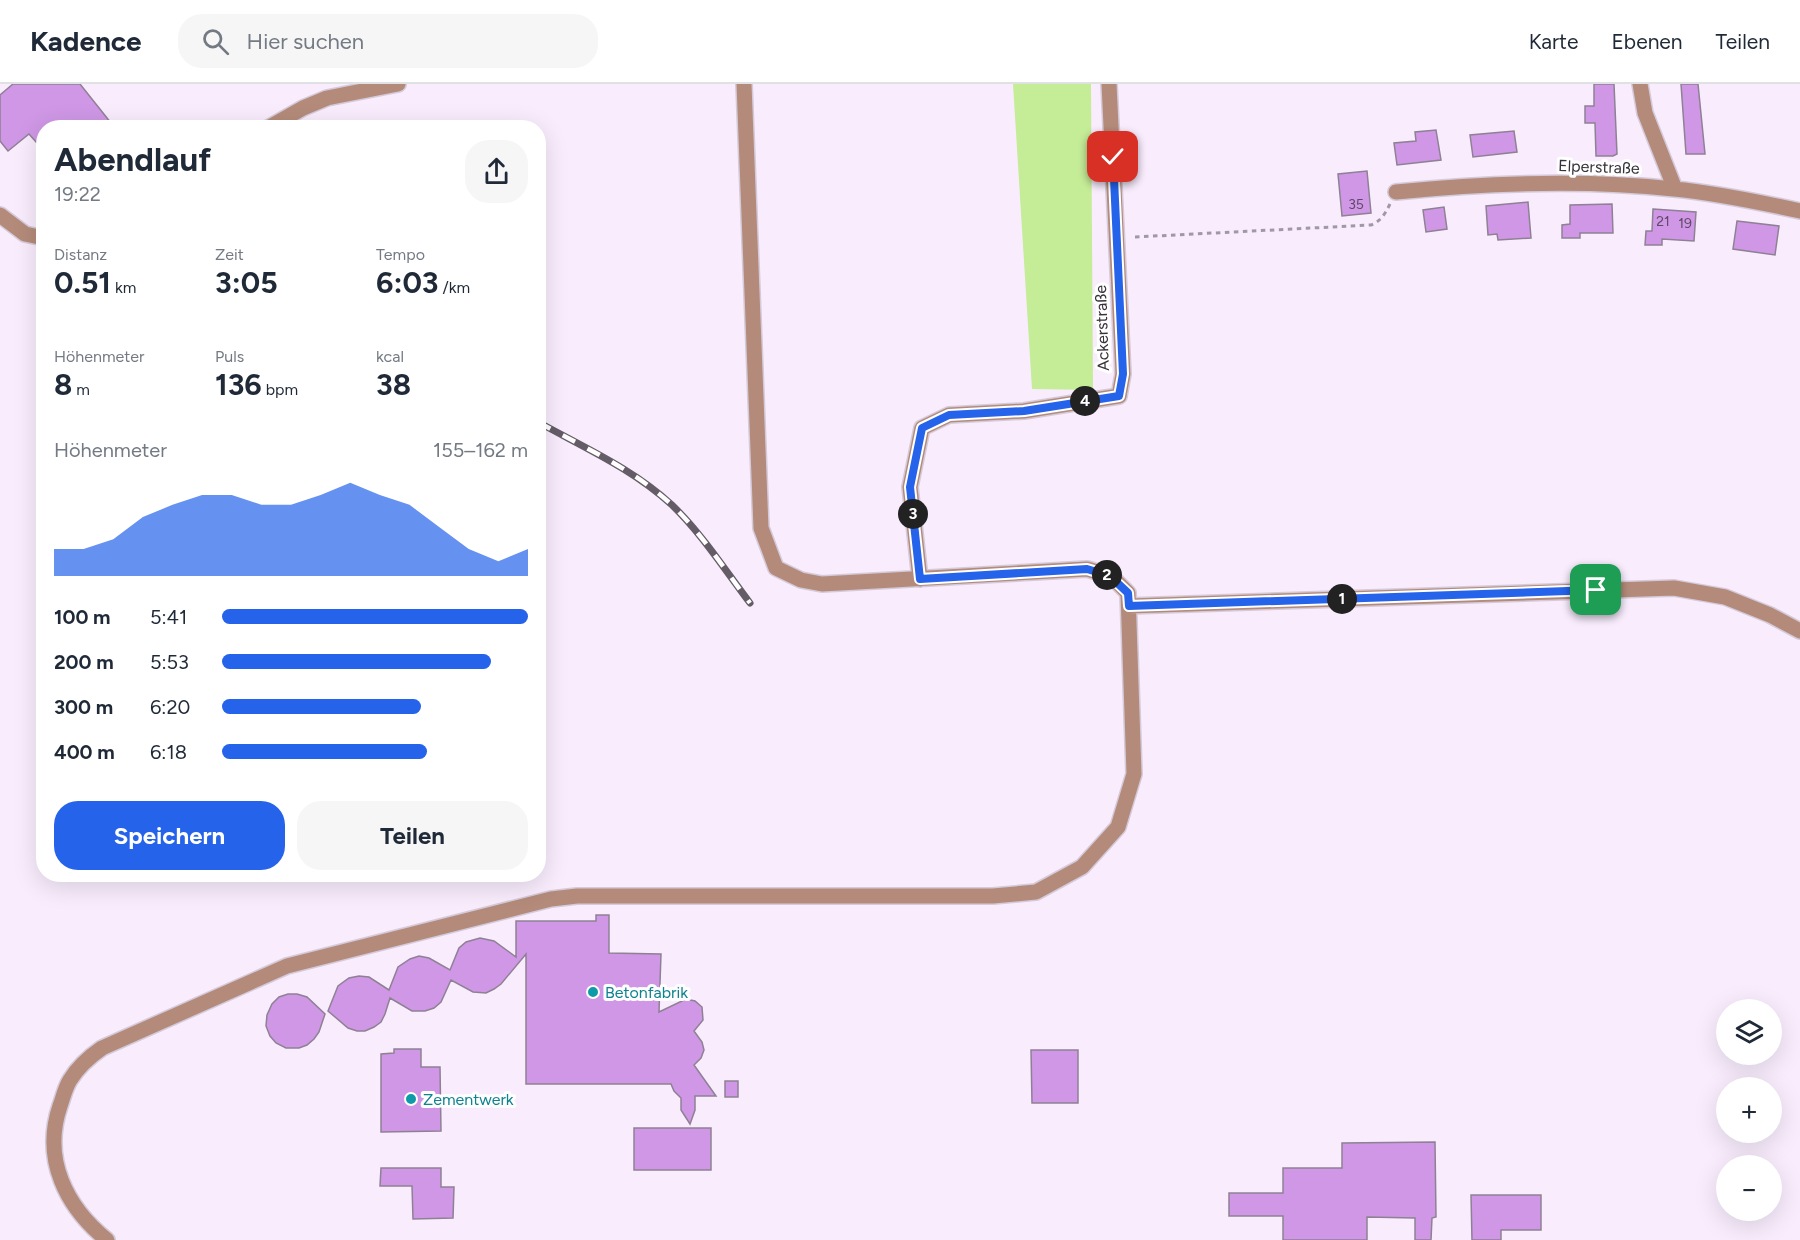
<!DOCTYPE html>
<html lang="de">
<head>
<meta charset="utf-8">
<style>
	:root { --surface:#fff; --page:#f6f6f7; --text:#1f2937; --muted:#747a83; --line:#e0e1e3; --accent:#2563eb }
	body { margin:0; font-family:Figtree,sans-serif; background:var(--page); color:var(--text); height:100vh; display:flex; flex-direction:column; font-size:22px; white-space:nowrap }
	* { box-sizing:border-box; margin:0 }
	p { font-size:20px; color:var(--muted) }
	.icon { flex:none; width:33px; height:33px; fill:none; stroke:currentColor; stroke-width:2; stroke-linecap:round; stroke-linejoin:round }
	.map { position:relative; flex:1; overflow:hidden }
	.sheet { position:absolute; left:36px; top:36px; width:510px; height:762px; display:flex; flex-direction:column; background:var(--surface); border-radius:24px; box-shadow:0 6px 24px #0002 }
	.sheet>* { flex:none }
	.controls { position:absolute; left:1716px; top:915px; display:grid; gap:12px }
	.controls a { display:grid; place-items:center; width:66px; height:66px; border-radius:50%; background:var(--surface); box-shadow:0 6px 24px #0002; font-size:30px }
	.pin { position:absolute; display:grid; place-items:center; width:51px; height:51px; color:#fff; margin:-26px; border-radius:12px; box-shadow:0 3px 9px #0006 }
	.km { position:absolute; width:30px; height:30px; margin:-15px; border-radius:50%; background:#222; color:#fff; font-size:16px; line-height:30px; text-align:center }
	.round { display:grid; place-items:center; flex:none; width:63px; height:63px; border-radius:24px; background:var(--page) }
	.headline { display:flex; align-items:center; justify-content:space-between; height:102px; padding:0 18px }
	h1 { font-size:33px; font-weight:700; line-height:45px }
	.stats { display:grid; grid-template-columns:repeat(3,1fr); gap:9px; height:102px; padding:6px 18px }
	.stats div { display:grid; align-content:center }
	.stats b { font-size:30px; font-weight:700 }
	.stats small { font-size:16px; font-weight:400 }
	.stats p { font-size:16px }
	.chart { height:168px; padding:12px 18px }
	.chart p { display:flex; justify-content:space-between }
	.chart svg { width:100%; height:108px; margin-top:6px; fill:var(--accent); opacity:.7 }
	.action { display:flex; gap:12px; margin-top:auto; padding:12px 18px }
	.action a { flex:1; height:69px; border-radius:24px; background:var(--accent); color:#fff; font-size:24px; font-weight:700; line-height:69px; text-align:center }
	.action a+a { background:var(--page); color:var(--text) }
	ul { padding:0 18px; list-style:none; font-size:20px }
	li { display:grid; grid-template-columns:96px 72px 1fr; align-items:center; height:45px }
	li i { height:15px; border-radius:8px; background:var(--accent) }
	header { display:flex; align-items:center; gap:36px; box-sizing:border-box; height:84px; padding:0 30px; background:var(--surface); border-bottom:2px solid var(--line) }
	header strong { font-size:28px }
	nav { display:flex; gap:33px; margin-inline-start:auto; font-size:21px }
	.search { width:420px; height:54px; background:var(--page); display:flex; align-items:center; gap:15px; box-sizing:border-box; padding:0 21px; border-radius:24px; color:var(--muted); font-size:22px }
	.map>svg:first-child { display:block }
	.green { fill:#c5ec97 }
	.building { fill:#cf97e5; stroke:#8e8194; stroke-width:1.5 }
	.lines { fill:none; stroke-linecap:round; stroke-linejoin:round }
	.minor-casing { stroke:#d5cada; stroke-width:18 }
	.path { stroke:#a198a5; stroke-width:3; stroke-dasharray:4.5 4.5; stroke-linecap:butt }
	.minor { stroke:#b48b7a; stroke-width:15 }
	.rail-casing { stroke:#645c66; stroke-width:7 }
	.rail { stroke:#fefefe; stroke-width:4.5; stroke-dasharray:14; stroke-linecap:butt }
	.route-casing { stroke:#fff; stroke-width:12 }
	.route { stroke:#2563eb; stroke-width:8 }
	.culture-dot { fill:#0f9aa8; stroke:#fefefe; stroke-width:2 }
	.labels { text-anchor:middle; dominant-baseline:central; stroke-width:6; stroke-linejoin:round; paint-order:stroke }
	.number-label { font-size:14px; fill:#5d4a64 }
	.street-label { font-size:16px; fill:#373139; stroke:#fefefe }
	.culture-label { font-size:16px; fill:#0d838f; stroke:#fefefe; text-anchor:start }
</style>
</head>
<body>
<header>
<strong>Kadence</strong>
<div class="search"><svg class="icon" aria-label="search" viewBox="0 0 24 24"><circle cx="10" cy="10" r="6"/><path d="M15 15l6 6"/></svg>Hier suchen</div>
<nav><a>Karte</a><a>Ebenen</a><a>Teilen</a></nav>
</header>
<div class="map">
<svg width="1800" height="1156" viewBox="0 0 1800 1156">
	<rect width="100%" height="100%" fill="#f8ecfd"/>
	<path class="green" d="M1013,0H1091L1093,306L1032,305Z"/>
	<path class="building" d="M13,0H80L115,44H44V67L29,50L8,67L0,57V11Z
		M1594,0H1614L1617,70L1613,72H1596L1595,39H1585V22H1594Z
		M1681,0H1698L1705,70H1686Z
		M1436,46L1441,76L1397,81L1394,59L1416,57L1415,48Z
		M1514,47L1517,68L1473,73L1470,51Z
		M1367,87L1371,129L1342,132L1338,90Z
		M1528,118L1531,154L1498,156L1497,150L1488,151L1486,122Z
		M1612,120L1613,149H1580V154H1562V141L1570,140V121Z
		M1444,123L1447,145L1426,148L1423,126Z
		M1653,125L1696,128L1694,157L1662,155V161H1645L1646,147H1652Z
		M1737,137L1779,142L1775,171L1733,165Z
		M596,831H609V869L661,870L659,928L686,915L695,917L702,923L703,936L694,947L702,958L704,966L701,974L694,981L716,1012H695V1026L690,1040L681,1026V1014L674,1007L671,1000H526V870L501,900L494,905L486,909L473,908L451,896L441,918L434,924L425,927H412L390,914L385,930L381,938L374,943L365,947H357L348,944L328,927L338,902L349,894L359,892L369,893L389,906L398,883L410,875L419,872L429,874L450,886L459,864L466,858L480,854L494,857L516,873V837H596Z
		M288,910H297L307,913L325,930L319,948L314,955L307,961L299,964H286L276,959L270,952L266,942L267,931L272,920L279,913Z
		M394,965H421V983H440L441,1047L381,1048V970L394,969Z
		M1031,966H1078V1019H1032Z
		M725,997H738V1013H725Z
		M634,1044H711V1086H634Z
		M1435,1058L1436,1133L1432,1134L1431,1156H1415V1134L1367,1133V1156H1283V1132H1229V1109H1283V1084H1342V1059Z
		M381,1084H441V1103H454L453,1134L413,1135L412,1102H380Z
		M1471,1111H1541V1146H1501V1156H1472Z"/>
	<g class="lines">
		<g class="minor-casing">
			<path id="minor" d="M1640,0L1645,29L1675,105
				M268,44L303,24L327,14L398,0
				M1396,108C1488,99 1581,95 1674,105C1716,109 1759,118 1800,127
				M0,131L25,150L44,154
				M920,495L910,403L922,344L949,331L1024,327L1119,312L1123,290L1109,0
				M1129,522L1674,504L1725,513L1770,531L1800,547
				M107,1156C66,1123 42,1075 60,1022C63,1014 65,1004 70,996C78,983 89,973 102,964L287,882L551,815L577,812H993L1036,808L1082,783L1118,743L1134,690L1128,509L1111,492L1087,485L822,500L801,496L776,484L761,444L744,0"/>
		</g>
		<path class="path" d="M1135,153L1371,141C1381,137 1385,130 1390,120"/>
		<use href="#minor" class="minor"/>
		<g class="rail-casing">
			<path id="rail" d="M538,338C585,364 633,385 672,421C702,450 725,486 750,519"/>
		</g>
		<use href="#rail" class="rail"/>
	</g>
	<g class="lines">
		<g class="route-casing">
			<path id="route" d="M1113,73L1123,290L1119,312L1024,327L949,331L922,344L910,403L920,495L1087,485L1110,492L1128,509L1129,522L1596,506"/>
		</g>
		<use href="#route" class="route"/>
	</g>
	<g class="culture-dot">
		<circle cx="593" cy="908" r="6"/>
		<circle cx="411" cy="1015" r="6"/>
	</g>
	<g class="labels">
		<g class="number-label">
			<text x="1356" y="120">35</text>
			<text x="1663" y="137">21</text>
			<text x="1685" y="139">19</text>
		</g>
		<g class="street-label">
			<text transform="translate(1599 83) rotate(2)">Elperstraße</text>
			<text transform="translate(1102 244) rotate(-92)">Ackerstraße</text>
		</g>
		<g class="culture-label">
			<text x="605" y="908">Betonfabrik</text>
			<text x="423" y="1015">Zementwerk</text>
		</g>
	</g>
</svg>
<div class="controls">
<a><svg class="icon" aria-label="layers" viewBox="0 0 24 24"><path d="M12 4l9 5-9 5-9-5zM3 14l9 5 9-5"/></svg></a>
<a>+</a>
<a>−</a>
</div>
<div class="pin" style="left:1596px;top:506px;background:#1e9e55"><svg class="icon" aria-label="arrive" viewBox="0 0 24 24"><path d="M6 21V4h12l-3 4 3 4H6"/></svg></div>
<div class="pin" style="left:1113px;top:73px;background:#d93025"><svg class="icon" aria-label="check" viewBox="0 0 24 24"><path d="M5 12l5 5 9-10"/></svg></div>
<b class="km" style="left:1342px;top:515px">1</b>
<b class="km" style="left:1107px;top:491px">2</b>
<b class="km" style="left:913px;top:430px">3</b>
<b class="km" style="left:1085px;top:317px">4</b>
<section class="sheet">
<div class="headline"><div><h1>Abendlauf</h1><p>19:22</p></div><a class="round"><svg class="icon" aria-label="share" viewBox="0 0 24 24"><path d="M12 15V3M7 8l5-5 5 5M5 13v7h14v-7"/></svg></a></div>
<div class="stats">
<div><p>Distanz</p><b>0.51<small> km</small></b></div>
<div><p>Zeit</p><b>3:05</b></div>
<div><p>Tempo</p><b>6:03<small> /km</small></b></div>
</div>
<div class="stats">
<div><p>Höhenmeter</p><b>8<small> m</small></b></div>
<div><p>Puls</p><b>136<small> bpm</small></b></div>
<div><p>kcal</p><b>38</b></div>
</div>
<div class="chart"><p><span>Höhenmeter</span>155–162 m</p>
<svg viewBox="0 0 160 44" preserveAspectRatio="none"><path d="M0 44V33L10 33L20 29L30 20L40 15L50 11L60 11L70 15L80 15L90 11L100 6L110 11L120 15L130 24L140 33L150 38L160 33V44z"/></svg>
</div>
<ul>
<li><b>100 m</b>5:41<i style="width:100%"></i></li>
<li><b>200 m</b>5:53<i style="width:88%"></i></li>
<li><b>300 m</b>6:20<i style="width:65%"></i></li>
<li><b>400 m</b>6:18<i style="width:67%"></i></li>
</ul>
<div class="action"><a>Speichern</a><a>Teilen</a></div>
</section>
</div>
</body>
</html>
